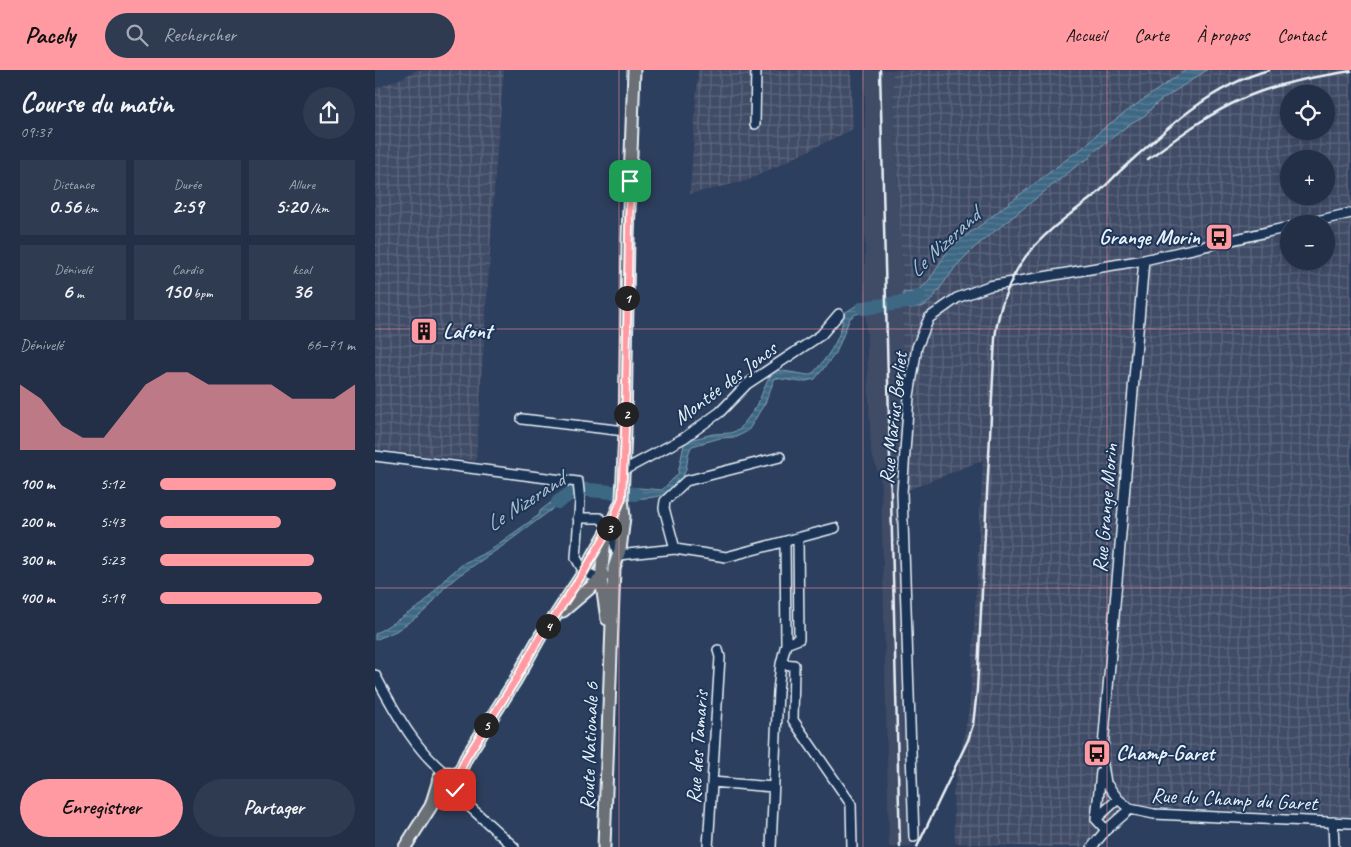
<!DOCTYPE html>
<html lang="fr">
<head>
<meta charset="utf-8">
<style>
	:root { --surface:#222f46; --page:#2e3b51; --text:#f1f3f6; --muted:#a2a9b3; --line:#3f4a5f; --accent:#ff9aa2 }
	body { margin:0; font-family:Caveat,sans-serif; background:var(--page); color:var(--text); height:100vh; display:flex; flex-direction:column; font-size:19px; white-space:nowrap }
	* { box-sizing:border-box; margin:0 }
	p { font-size:16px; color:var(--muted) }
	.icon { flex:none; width:28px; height:28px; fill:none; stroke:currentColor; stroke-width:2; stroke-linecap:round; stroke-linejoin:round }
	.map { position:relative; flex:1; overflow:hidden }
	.sheet { display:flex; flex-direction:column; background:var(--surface); width:375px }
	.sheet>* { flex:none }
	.controls { position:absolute; left:905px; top:15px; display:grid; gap:10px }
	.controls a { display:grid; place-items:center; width:55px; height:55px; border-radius:50%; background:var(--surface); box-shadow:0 2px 12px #0003,0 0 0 1px var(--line); font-size:25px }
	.pin { position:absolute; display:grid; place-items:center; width:42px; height:42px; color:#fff; margin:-21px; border-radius:10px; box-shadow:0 2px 8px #0006 }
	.km { position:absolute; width:25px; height:25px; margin:-12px; border-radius:50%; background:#222; color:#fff; font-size:14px; line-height:25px; text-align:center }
	.round { display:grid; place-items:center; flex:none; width:52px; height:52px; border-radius:26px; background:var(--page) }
	.summary { display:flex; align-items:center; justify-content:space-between; height:85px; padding:0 20px }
	h1 { font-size:28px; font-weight:700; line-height:38px }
	.figures { display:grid; grid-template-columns:repeat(3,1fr); gap:8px; height:85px; padding:5px 20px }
	.figures div { display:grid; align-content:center; border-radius:0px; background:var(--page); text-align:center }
	.figures b { font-size:21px; font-weight:700 }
	.figures small { font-size:14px; font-weight:400 }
	.figures p { font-size:14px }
	.chart { height:140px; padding:10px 20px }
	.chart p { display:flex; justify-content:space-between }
	.chart svg { width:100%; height:90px; margin-top:5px; fill:var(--accent); opacity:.7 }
	.action { display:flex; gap:10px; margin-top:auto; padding:10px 20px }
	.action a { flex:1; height:58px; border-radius:30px; background:var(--accent); color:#111; font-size:20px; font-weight:700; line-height:58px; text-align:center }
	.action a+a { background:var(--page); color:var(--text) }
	ul { padding:0 20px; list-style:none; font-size:16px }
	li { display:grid; grid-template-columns:80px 60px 1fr; align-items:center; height:38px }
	li i { height:12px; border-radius:6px; background:var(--accent) }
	header { display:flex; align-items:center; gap:30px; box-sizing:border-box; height:70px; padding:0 25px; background:var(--accent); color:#111 }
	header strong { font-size:24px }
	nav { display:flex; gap:28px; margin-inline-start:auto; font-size:18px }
	.search { width:350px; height:45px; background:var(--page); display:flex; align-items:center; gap:12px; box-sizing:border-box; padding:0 18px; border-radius:28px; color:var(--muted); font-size:19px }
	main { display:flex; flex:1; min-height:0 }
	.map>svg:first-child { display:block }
	.built { fill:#404b66 }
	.industrial { fill:url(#industrial-grid); fill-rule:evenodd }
	.water { fill:url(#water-rules); stroke:#829fb2 }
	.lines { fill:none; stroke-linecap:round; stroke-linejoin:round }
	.river { stroke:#3e6884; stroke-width:14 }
	.minor-casing { stroke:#e8f1f8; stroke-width:12 }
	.major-casing { stroke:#e8f1f8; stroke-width:15 }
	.minor { stroke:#1d3557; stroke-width:9 }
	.major { stroke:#6b6f75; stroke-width:11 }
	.rail { stroke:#e8f1f8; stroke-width:2.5 }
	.route-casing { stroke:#fff; stroke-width:10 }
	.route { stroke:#ff9aa2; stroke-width:6 }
	.grid { fill:none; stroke:#ff9aa2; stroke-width:1; stroke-opacity:0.55 }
	.labels { text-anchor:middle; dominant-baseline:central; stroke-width:4; stroke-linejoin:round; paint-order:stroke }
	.poi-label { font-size:21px; font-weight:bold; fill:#e8f1f8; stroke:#1d3557; text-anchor:start }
	.street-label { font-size:21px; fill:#e8f1f8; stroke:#1d3557 }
	.water-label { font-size:22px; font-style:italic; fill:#acc1cf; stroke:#1d3557 }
</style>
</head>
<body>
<header>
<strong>Pacely</strong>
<div class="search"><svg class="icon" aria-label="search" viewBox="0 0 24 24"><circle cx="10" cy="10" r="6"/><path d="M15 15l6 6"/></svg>Rechercher</div>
<nav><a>Accueil</a><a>Carte</a><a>À propos</a><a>Contact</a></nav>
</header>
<main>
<section class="sheet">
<div class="summary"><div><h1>Course du matin</h1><p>09:37</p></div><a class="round"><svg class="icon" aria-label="share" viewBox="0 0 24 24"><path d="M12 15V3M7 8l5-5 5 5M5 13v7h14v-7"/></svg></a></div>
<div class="figures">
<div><p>Distance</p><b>0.56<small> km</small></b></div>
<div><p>Durée</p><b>2:59</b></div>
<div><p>Allure</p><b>5:20<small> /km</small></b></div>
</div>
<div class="figures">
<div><p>Dénivelé</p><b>6<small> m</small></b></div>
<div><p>Cardio</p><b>150<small> bpm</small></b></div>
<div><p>kcal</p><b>36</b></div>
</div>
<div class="chart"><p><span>Dénivelé</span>66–71 m</p>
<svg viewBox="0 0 160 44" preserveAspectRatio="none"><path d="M0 44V12L10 19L20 32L30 38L40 38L50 25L60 12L70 6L80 6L90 12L100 12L110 12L120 12L130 19L140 19L150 19L160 12V44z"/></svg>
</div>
<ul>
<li><b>100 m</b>5:12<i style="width:90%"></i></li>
<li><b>200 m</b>5:43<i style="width:62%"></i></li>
<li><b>300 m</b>5:23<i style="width:79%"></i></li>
<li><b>400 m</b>5:19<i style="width:83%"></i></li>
</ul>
<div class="action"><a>Enregistrer</a><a>Partager</a></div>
</section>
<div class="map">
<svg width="976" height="777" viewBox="0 0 976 777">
	<defs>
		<pattern id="industrial-grid" width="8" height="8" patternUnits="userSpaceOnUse" patternTransform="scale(1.25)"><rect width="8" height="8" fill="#404b66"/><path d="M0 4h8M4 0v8" fill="none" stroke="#5c657d"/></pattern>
		<pattern id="water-rules" width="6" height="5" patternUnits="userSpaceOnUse" patternTransform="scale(1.25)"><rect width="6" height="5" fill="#3e6884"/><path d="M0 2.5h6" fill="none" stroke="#5a7e96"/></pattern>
	</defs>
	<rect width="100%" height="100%" fill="#2d3f5e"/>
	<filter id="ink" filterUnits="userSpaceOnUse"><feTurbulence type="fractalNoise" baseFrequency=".02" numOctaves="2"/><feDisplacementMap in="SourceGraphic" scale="10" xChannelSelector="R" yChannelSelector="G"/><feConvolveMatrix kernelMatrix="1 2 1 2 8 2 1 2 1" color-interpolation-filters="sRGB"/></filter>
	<g filter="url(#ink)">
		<path class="built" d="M490,0H517L528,216L525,423L537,777H514L506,411L496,382L490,225Z"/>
		<path class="industrial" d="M42,0H129L121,93L101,391L0,379V19L29,7Z
			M323,0H476L478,59L371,111L315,124Z
			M517,0H976V746L770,736L706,777H665L580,773L578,723L595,634L608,390L525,423L528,216ZM914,24H951V61H914ZM914,89H951V126H914ZM914,154H951V191H914Z"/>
		<path class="water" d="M811,0H832L783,32L769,46L756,53L720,81L714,88L704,94L600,177L582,195L557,229L549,236L537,238H525L529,229L528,222C552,227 561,195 573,181C582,171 595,163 606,155C635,131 667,109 697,85C709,79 718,67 729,58C756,38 783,19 811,0Z
			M505,232V236L487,243L481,244L475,248L461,283L440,309L426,312L400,308L390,333L373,361L361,367L345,368L317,376C312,383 313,391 311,399C301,428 278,429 252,428V417L287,420L303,404L309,374L315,370L338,364L355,363L364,360L382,336L392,311L397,304L402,300L433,305L438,303C453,287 468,266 468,244L482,235Z
			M198,418V425H196L129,475L83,506L69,518L55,536L46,544L21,561L0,570V564L48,534L71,508L89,493L112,482L164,445L165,441L192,420Z"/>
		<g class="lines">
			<path class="river" d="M488,238L538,231L544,226
				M183,432L202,419L260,424"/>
			<g class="minor-casing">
				<path id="minor" d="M380,54L381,0
					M929,154L976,143
					M769,190L727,689L731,713L743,729L755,739L779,744L976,753
					M147,349L250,361
					M0,386L203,412L205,431L201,488L209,502L226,509
					M249,400L309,368L345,342L372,314L446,265L464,244
					M203,448H225L235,457L243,485L300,479L289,438L290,431L311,411L405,387
					M410,473L411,574L424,569L423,469
					M300,479L351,487L460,458
					M406,594L419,595L418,650L476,734L477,777
					M0,605C19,639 39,679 70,703
					M337,712L398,717
					M75,723L84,727L139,777
					M721,749L726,702
					M958,752L959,777
					M731,760L721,749L743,729
					M539,767L527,423L534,326L542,277L554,248L582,228L614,216L769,190L914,157
					M333,777L345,587L343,580
					M396,777L403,621L406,594L411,574
					M717,777L731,760L755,739"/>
			</g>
			<g class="major-casing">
				<path id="major" d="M230,468L226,509L232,549
					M188,541L229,506
					M63 713a10 10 0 1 1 20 0a10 10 0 1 1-20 0Z
					M82,708L91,688L140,611L166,565L179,548L209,502L235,457L247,430
					M30,777L56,736L63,713
					M229,777L239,498L245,480L249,447L247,428L250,361L253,167L259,0"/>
			</g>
			<use href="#minor" class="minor"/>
			<use href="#major" class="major"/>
			<path class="rail" d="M505,0L525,777
				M773,89C803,67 833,44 867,29C902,13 939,7 976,1
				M542,777L593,670L598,655L602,620L620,268C623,240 634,209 651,186C672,160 693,146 719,126C728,119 736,110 744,102C788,62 834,16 894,0"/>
		</g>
	</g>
	<g class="lines" filter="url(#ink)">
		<g class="route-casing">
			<path id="route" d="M80,720L83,715L82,708L91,688L140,611L166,565L179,548L209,502L235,457L247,428L250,361L255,111"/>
		</g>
		<use href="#route" class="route"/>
	</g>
	<path class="grid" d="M244,0V777M488,0V777M732,0V777M0,259H976M0,518H976"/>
	<defs>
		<g id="bus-square" transform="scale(1.4375)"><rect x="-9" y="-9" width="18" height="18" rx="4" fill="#ff9aa2" stroke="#1d3557"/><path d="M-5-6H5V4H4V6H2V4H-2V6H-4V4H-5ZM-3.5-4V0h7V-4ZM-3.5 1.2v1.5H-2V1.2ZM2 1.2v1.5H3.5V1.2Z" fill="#111"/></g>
		<g id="building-square" transform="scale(1.4375)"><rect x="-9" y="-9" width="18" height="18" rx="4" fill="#ff9aa2" stroke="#1d3557"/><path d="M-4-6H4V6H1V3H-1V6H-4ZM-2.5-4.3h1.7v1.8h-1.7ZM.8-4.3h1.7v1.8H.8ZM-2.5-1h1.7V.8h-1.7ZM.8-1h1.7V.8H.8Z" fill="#111"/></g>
	</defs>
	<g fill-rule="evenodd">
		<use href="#bus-square" x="844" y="167"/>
		<use href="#building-square" x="49" y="261"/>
		<use href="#bus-square" x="722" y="683"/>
	</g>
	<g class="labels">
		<g class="poi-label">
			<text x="825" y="167" text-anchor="end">Grange Morin</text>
			<text x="68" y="261">Lafont</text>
			<text x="741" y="683">Champ-Garet</text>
		</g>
		<g class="street-label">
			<text transform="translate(350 313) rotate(-37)">Montée des Joncs</text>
			<text transform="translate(518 348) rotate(-84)">Rue Marius Berliet</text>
			<text transform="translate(730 438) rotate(-85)">Rue Grange Morin</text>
			<text transform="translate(214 676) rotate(-88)">Route Nationale 6</text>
			<text transform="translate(322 677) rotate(-86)">Rue des Tamaris</text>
			<text transform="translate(859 729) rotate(3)">Rue du Champ du Garet</text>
		</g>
		<g class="water-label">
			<text transform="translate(569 173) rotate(-43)">Le Nizerand</text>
			<text transform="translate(150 432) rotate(-33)">Le Nizerand</text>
		</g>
	</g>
</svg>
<div class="controls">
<a><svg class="icon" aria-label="locate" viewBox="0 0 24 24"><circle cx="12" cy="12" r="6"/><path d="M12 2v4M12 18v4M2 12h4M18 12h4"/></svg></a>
<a>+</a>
<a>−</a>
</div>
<div class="pin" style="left:255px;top:111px;background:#1e9e55"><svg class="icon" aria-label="arrive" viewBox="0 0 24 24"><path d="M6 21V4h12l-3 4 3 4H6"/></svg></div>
<div class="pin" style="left:80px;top:720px;background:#d93025"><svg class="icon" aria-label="check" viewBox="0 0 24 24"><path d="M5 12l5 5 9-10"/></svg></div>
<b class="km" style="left:252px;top:228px">1</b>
<b class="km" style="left:251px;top:344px">2</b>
<b class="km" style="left:234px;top:458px">3</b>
<b class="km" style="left:173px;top:556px">4</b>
<b class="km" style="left:111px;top:655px">5</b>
</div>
</main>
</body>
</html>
